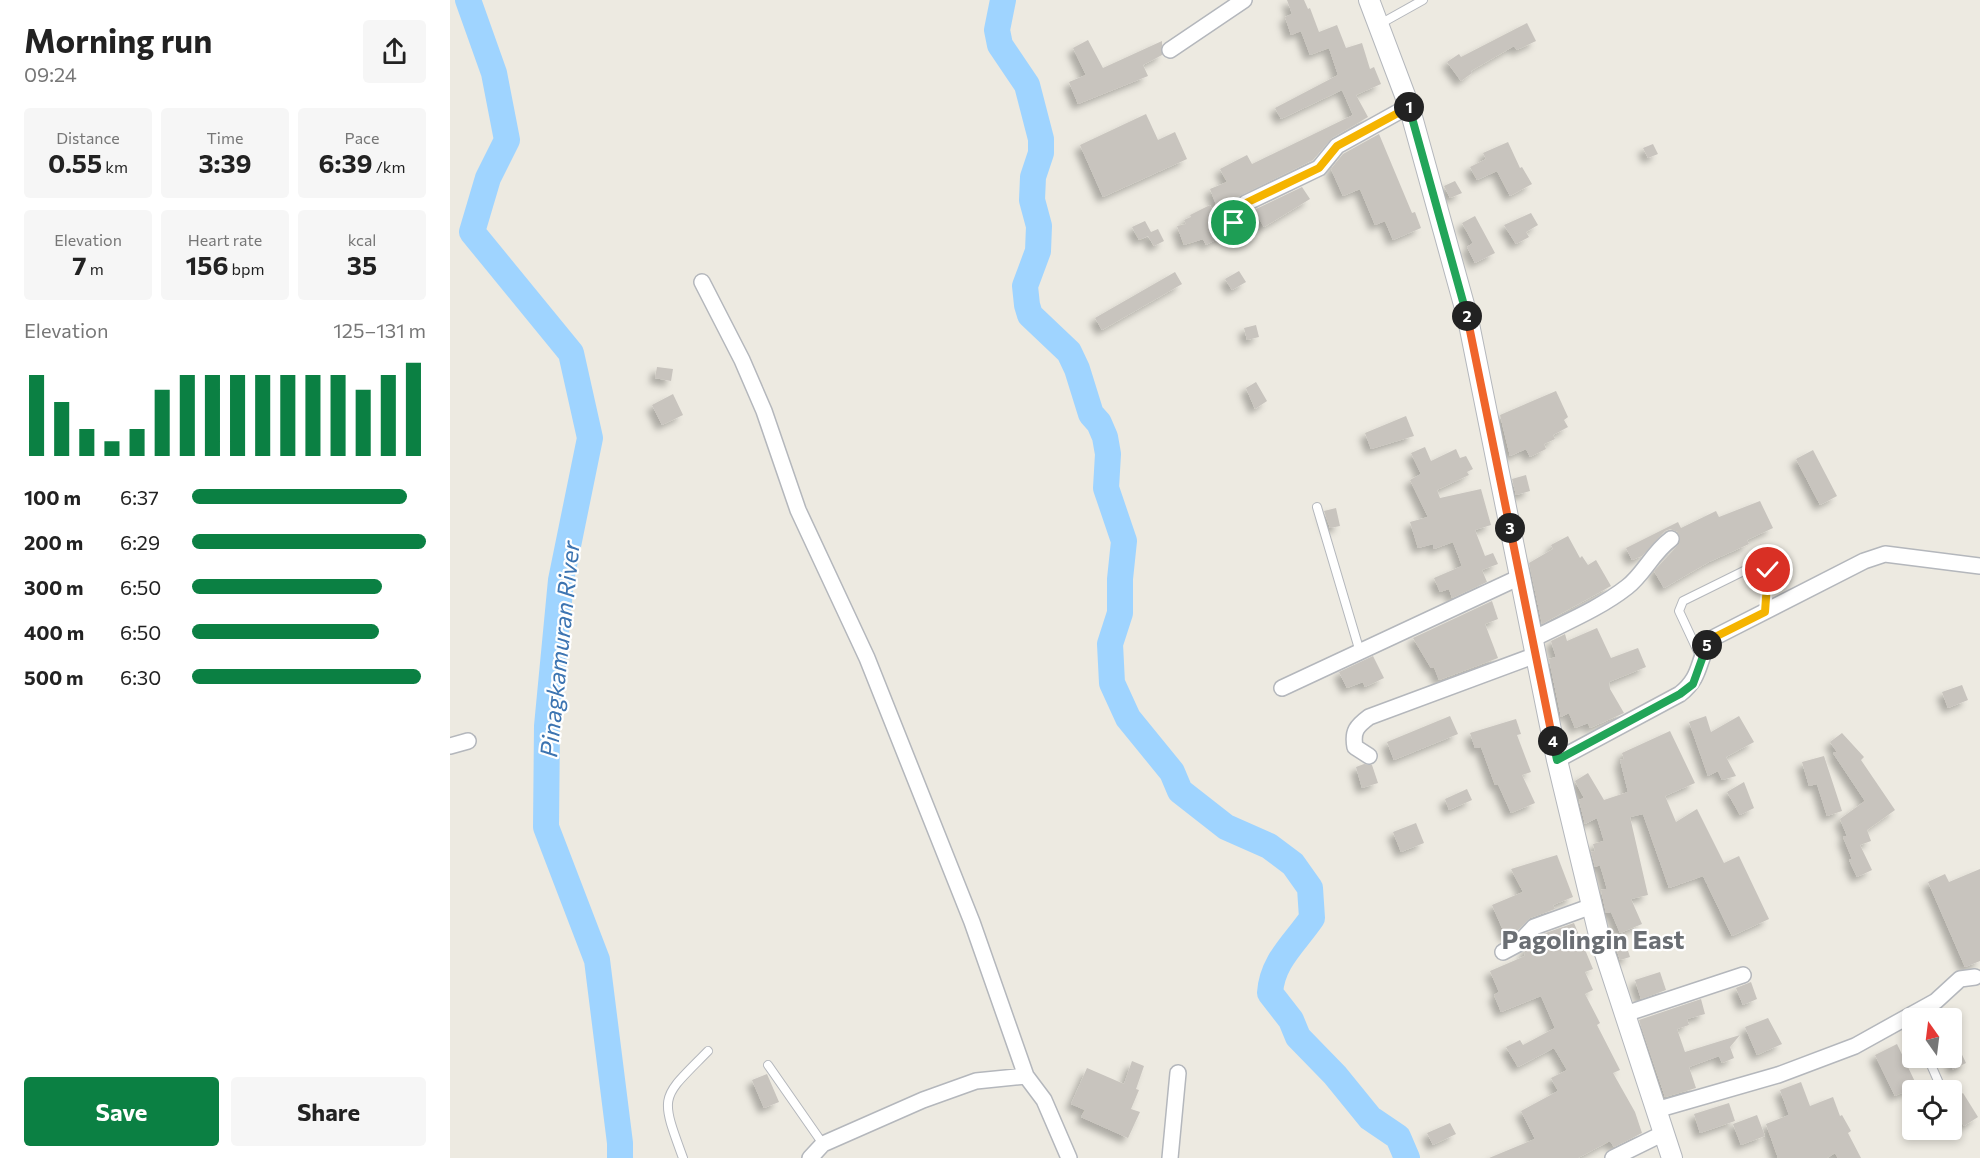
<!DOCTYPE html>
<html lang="en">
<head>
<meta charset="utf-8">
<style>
	:root { --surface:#fff; --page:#f6f6f6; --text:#222; --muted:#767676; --accent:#0b8043 }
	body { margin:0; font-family:Commissioner,sans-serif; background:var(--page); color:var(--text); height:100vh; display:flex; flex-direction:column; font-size:22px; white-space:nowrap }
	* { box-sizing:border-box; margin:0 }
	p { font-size:20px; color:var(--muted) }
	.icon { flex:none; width:33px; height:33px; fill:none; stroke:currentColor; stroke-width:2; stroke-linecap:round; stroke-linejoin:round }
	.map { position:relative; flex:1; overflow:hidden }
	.drawer { display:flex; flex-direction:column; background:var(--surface); width:450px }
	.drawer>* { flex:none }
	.needle { width:39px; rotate:346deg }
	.buttons { position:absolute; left:1452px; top:1008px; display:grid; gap:12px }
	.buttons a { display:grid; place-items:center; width:60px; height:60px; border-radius:6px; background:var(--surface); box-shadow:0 3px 9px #0003; font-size:30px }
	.pin { position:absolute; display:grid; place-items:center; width:51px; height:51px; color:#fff; margin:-26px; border:3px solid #fff; border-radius:50%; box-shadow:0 2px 6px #0007 }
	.km { position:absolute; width:30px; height:30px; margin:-15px; border-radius:50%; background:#222; color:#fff; font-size:16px; line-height:30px; text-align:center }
	.round { display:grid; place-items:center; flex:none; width:63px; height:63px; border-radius:6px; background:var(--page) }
	.summary { display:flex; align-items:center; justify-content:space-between; height:102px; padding:0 24px }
	h1 { font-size:33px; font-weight:700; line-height:45px }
	.stats { display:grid; grid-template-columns:repeat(3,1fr); gap:9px; height:102px; padding:6px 24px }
	.stats div { display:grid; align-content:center; border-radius:6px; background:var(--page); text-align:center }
	.stats b { font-size:26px; font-weight:700 }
	.stats small { font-size:16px; font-weight:400 }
	.stats p { font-size:16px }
	.chart { height:168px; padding:12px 24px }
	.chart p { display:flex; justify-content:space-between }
	.chart svg { width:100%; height:108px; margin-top:6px; stroke:var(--accent); stroke-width:6 }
	.cta { display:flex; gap:12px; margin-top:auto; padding:12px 24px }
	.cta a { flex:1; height:69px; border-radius:6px; background:var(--accent); color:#fff; font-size:24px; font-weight:700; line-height:69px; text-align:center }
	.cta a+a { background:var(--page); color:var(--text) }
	ul { padding:0 24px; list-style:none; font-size:20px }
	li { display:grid; grid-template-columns:96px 72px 1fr; align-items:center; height:45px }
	li i { height:15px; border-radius:8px; background:var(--accent) }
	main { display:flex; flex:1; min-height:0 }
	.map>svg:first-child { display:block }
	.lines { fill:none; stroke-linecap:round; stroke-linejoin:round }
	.river { stroke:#9fd4ff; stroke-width:26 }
	.building { fill:#c8c4be; filter:url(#shadow) }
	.service-casing { stroke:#b4b7bc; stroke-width:10 }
	.minor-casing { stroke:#b4b7bc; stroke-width:18 }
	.tertiary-casing { stroke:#b4b7bc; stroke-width:22 }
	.service { stroke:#fff; stroke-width:8 }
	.minor { stroke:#fff; stroke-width:15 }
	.tertiary { stroke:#fff; stroke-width:20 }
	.split-1-casing { stroke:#fff; stroke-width:12 }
	.split-2-casing { stroke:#fff; stroke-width:12 }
	.split-3-casing { stroke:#fff; stroke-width:12 }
	.split-4-casing { stroke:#fff; stroke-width:12 }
	.split-5-casing { stroke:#fff; stroke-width:12 }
	.split-6-casing { stroke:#fff; stroke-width:12 }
	.split-1 { stroke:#f5b400; stroke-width:8 }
	.split-2 { stroke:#22a559; stroke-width:8 }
	.split-3 { stroke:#f0652b; stroke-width:8 }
	.split-4 { stroke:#f0652b; stroke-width:8 }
	.split-5 { stroke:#22a559; stroke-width:8 }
	.split-6 { stroke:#f5b400; stroke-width:8 }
	.labels { text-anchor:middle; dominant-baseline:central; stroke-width:4.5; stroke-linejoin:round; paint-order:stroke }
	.water-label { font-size:24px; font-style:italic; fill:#3c74b1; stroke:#fff }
	.quarter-label { font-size:26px; font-weight:bold; fill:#6b6f74; stroke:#fff }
</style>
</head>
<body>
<main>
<section class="drawer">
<div class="summary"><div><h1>Morning run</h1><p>09:24</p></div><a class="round"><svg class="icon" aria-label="share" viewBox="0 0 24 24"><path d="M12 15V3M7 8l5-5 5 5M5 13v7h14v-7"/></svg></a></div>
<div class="stats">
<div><p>Distance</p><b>0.55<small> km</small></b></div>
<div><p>Time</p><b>3:39</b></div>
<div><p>Pace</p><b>6:39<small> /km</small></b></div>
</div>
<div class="stats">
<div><p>Elevation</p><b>7<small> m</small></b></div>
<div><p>Heart rate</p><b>156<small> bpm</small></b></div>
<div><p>kcal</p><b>35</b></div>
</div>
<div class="chart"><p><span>Elevation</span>125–131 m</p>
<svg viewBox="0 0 160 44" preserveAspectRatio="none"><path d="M5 44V11M15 44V22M25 44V33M35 44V38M45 44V33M55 44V17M65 44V11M75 44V11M85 44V11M95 44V11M105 44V11M115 44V11M125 44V11M135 44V17M145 44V11M155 44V6"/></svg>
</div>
<ul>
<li><b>100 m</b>6:37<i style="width:92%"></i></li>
<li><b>200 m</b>6:29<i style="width:100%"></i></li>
<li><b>300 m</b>6:50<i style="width:81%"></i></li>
<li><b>400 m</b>6:50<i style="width:80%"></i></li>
<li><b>500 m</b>6:30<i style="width:98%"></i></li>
</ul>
<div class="cta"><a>Save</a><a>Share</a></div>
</section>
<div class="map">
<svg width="1530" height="1158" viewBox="0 0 1530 1158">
	<defs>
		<filter id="shadow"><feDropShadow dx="-5.5" dy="5.5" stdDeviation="3" flood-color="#0004"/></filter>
	</defs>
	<rect width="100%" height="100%" fill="#edeae1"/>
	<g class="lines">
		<path class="river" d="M18,0L44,73L57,140L38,178L22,232L121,353L140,438L111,580L97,726L96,827L147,960L170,1143V1158
			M553,0L547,30L550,45L577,85L591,139V153L583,177L582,200L589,226L588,251L575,286L577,305L580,315L619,352L627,369L641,414L649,423L655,437L658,454L656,488L674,541L670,579V613L660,644L662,683L678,718L722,772L730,791L776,827L819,846L843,864L860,888L862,918C845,943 822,961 820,993L841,1020L848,1037L885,1075L920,1118L948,1137L957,1158"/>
	</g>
	<path class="building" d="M837,0H854L858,9L860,8L869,32L887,25L896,48L912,43L920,69L924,67L931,84L906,95L918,117L882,138L863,160L767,207L760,189L777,182L770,169L797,155L802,164L903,115L892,90L831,119L825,108L888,75L879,48L860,55L851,31L841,35L835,17L842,14Z
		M1077,23L1086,41L1067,50L1064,46L1021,71L1022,73L1011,81L997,62L1009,54L1011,57Z
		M638,40L653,68L712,41V55L693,65L698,76L628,104L619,82L636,75L623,48Z
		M696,114L708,140L725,132L737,159L653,197L630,145Z
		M929,134L962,213L965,212L971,228L943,240L935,221L925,225L910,189L893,196L881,169L893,154Z
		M1058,142L1070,168L1072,167L1082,184L1060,196L1047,171L1027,180L1020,167L1036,159L1033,153Z
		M1203,144L1208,154L1198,158L1193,148Z
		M1005,181L1012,193L1000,198L994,186Z
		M852,187L860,199L814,227L804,210Z
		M760,205L776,235L756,245L753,239L734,245L727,226L736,224L734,220L741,217L740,215Z
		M1081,213L1088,225L1076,232L1079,237L1066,244L1054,225Z
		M1025,216L1045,253L1025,263L1017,247L1023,243L1012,223Z
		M695,221L701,232L708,229L714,241L704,246L698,236L689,240L682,227Z
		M789,271L796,282L782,290L775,279Z
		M725,272L732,284L652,330L645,318Z
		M806,325L809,337L797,340L794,328Z
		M207,367L223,369L221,381L205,378Z
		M806,382L817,401L805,409L796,388Z
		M1106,391L1118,417L1114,420L1118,427L1103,435L1105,439L1094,444L1096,449L1080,457L1076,449L1060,456L1050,415Z
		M223,394L233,415L212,425L202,405Z
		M956,416L964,436L921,449L915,433Z
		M975,447L981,461L1006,449L1010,458L1016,456L1023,469L1017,472L1019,475L987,490L990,498L1031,489L1041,525L1025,530L1035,556L1043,553L1048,564L1032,570L1037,582L1002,598L999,589L990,592L984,578L1012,566L1003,542L984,549L983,544L968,548L960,522L978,517L960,480L971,474L961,453Z
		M1363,450L1387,496L1370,505L1346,459Z
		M1076,475L1080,491L1066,495L1062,479Z
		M1310,501L1323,528L1297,540L1299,544L1259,562L1214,588L1204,571L1230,543L1228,532L1220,529L1215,531L1192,556L1182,560L1176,548L1228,522L1231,528L1266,511L1269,517Z
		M886,508L890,526L880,528L874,511Z
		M1118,536L1130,558L1132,556L1138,565L1146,560L1161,586L1092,624L1079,563L1103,549L1101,545Z
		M1042,601L1048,619L1035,624L1048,658L989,680L984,667L981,668L963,638Z
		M1147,628L1161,658L1188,648L1196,667L1159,682L1160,689L1174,713L1140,728L1138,723L1125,728L1119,713L1111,717L1099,659L1106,657L1101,641L1115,634L1117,641Z
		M923,656L934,678L915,687L913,682L897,688L889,672Z
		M1512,685L1518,700L1498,708L1492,692Z
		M1000,716L1008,734L944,760L937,742Z
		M1256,716L1261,732L1289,716L1304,742L1276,757L1286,776L1272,780L1268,771L1258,776L1239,722Z
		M1066,719L1071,734L1067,735L1081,772L1072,775L1085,803L1061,813L1048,784L1045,785L1031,747L1025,748L1020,733Z
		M1220,731L1245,783L1215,796L1226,822L1247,809L1274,863L1289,856L1319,919L1282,936L1253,876L1219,888L1193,814L1180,817L1198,895L1181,899L1192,924L1170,933L1161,912L1156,913L1151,890L1157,889L1150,865L1145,867L1141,852L1145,851L1143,844L1154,841L1147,818L1135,824L1129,800L1134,798L1125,781L1138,773L1154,800L1178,792L1170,760L1174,759L1172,753Z
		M1392,733L1414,757L1411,760L1445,810L1417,830L1421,841L1410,845L1422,870L1407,877L1399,860L1402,859L1393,837L1397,836L1390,819L1415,801L1383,753L1387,752L1380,742Z
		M1374,756L1392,811L1377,816L1367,784L1359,786L1352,762Z
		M914,764L922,765L928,783L912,788L906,767Z
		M1294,782L1304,808L1290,815L1277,792Z
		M1017,789L1022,800L999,810L995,799Z
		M966,823L974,843L951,852L943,832Z
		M1107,855L1123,897L1103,905L1105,909L1080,918L1065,933L1056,937L1042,905L1073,892L1061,869Z
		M1530,869V961L1515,967L1478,882L1495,874L1499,882Z
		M1124,923L1143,969L1135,972L1143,990L1135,994L1150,1023L1147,1025L1170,1070L1163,1073L1185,1112L1192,1133L1164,1147L1160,1141L1128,1158H1039L1085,1139L1071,1111L1108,1091L1101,1078L1117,1070L1104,1048L1068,1067L1056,1047L1070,1040L1073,1045L1105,1028L1091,996L1051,1012L1044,995L1049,992L1040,971L1075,956L1074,952L1090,935Z
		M1173,935L1180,957L1170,960L1163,938Z
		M1210,972L1216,990L1191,999L1185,980Z
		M1301,982L1307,999L1293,1005L1286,988Z
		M1251,999L1255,1014L1237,1019L1239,1025L1227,1029L1235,1052L1290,1035L1280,1047L1284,1058L1272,1063L1269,1056L1239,1067L1246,1088L1215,1097L1189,1020Z
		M1318,1018L1332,1044L1307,1055L1295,1027Z
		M1502,1034L1516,1063L1502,1070Z
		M1447,1044L1467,1086L1445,1096L1425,1055Z
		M682,1061L694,1066L686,1089L689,1090L681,1109L690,1112L678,1138L631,1117L635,1110L621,1104L637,1068L674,1084Z
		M317,1074L329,1102L314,1108L302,1080Z
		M1351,1082L1360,1106L1383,1097L1390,1116L1392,1115L1401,1131L1398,1133L1411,1158H1388L1385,1153L1377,1158H1328L1316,1124L1339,1115L1330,1090Z
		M1513,1093L1528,1117L1514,1126L1502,1106V1100Z
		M1279,1103L1285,1121L1250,1133L1244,1114Z
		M1307,1115L1315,1136L1291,1145L1283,1124Z
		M1000,1123L1006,1134L983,1145L977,1133Z"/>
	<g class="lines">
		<g class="service-casing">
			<path id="service" d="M930,24L973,0
				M867,507L910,652
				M1251,658L1229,611L1233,601L1312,562L1317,563L1315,612
				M1478,1058L1492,1090
				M318,1065L373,1144
				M233,1158C209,1093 211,1099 258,1051"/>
		</g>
		<g class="minor-casing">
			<path id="minor" d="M720,50L794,0
				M784,223L787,212L796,203L869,168L887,146L959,106
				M252,282L292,360L314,411L348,510L417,658L522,922L576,1076L594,1100L619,1158
				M1083,639C1114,623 1149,609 1177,587C1194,574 1202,553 1221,539
				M832,688L1070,577
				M0,746L18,741
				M919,756L905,747C902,731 907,726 919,717L1086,655
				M1107,760L1230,694C1254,675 1246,658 1263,638L1414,561L1435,554L1530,566
				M1053,952L1068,944L1084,927L1142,906
				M1175,1014L1293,975
				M1206,1110L1328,1075L1405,1046L1486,1001L1510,979L1525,977
				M360,1158L373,1144L473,1100L526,1081L576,1076
				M720,1158L728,1073
				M1163,1158L1214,1133"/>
		</g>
		<g class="tertiary-casing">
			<path id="tertiary" d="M919,0L959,106L1018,319L1107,760L1149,935L1222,1158"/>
		</g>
		<use href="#service" class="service"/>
		<use href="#minor" class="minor"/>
		<use href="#tertiary" class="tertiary"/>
	</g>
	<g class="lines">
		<g class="split-1-casing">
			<path id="split-1" d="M784,223L787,212L796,203L869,168L887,146L959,107"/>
		</g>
		<g class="split-2-casing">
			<path id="split-2" d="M959,107L1017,316"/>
		</g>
		<g class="split-3-casing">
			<path id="split-3" d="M1017,316L1060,528"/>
		</g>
		<g class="split-4-casing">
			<path id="split-4" d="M1060,528L1103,741"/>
		</g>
		<g class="split-5-casing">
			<path id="split-5" d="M1103,741L1107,760L1230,694L1243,684L1257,645"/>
		</g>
		<g class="split-6-casing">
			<path id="split-6" d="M1257,645L1263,638L1315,612L1318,570"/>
		</g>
		<use href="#split-1" class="split-1"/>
		<use href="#split-2" class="split-2"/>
		<use href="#split-3" class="split-3"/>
		<use href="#split-4" class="split-4"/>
		<use href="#split-5" class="split-5"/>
		<use href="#split-6" class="split-6"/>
	</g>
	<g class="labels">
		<g class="water-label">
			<text transform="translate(109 649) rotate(-84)">Pinagkamuran River</text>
		</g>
		<g class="quarter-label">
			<text x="1143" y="938">Pagolingin East</text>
		</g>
	</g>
</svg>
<div class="buttons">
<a><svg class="needle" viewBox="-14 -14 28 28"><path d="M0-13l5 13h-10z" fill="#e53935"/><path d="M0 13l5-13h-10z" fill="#767676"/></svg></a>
<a><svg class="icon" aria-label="locate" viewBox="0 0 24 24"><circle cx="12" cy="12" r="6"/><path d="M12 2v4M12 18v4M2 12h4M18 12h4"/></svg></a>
</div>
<div class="pin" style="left:784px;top:223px;background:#1e9e55"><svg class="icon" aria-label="arrive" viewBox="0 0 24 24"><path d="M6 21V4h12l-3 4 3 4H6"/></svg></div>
<div class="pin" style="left:1318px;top:570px;background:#d93025"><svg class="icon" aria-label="check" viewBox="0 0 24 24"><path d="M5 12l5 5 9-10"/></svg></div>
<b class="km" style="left:959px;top:107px">1</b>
<b class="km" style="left:1017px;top:316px">2</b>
<b class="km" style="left:1060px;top:528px">3</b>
<b class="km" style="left:1103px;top:741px">4</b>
<b class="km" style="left:1257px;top:645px">5</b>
</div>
</main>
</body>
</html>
